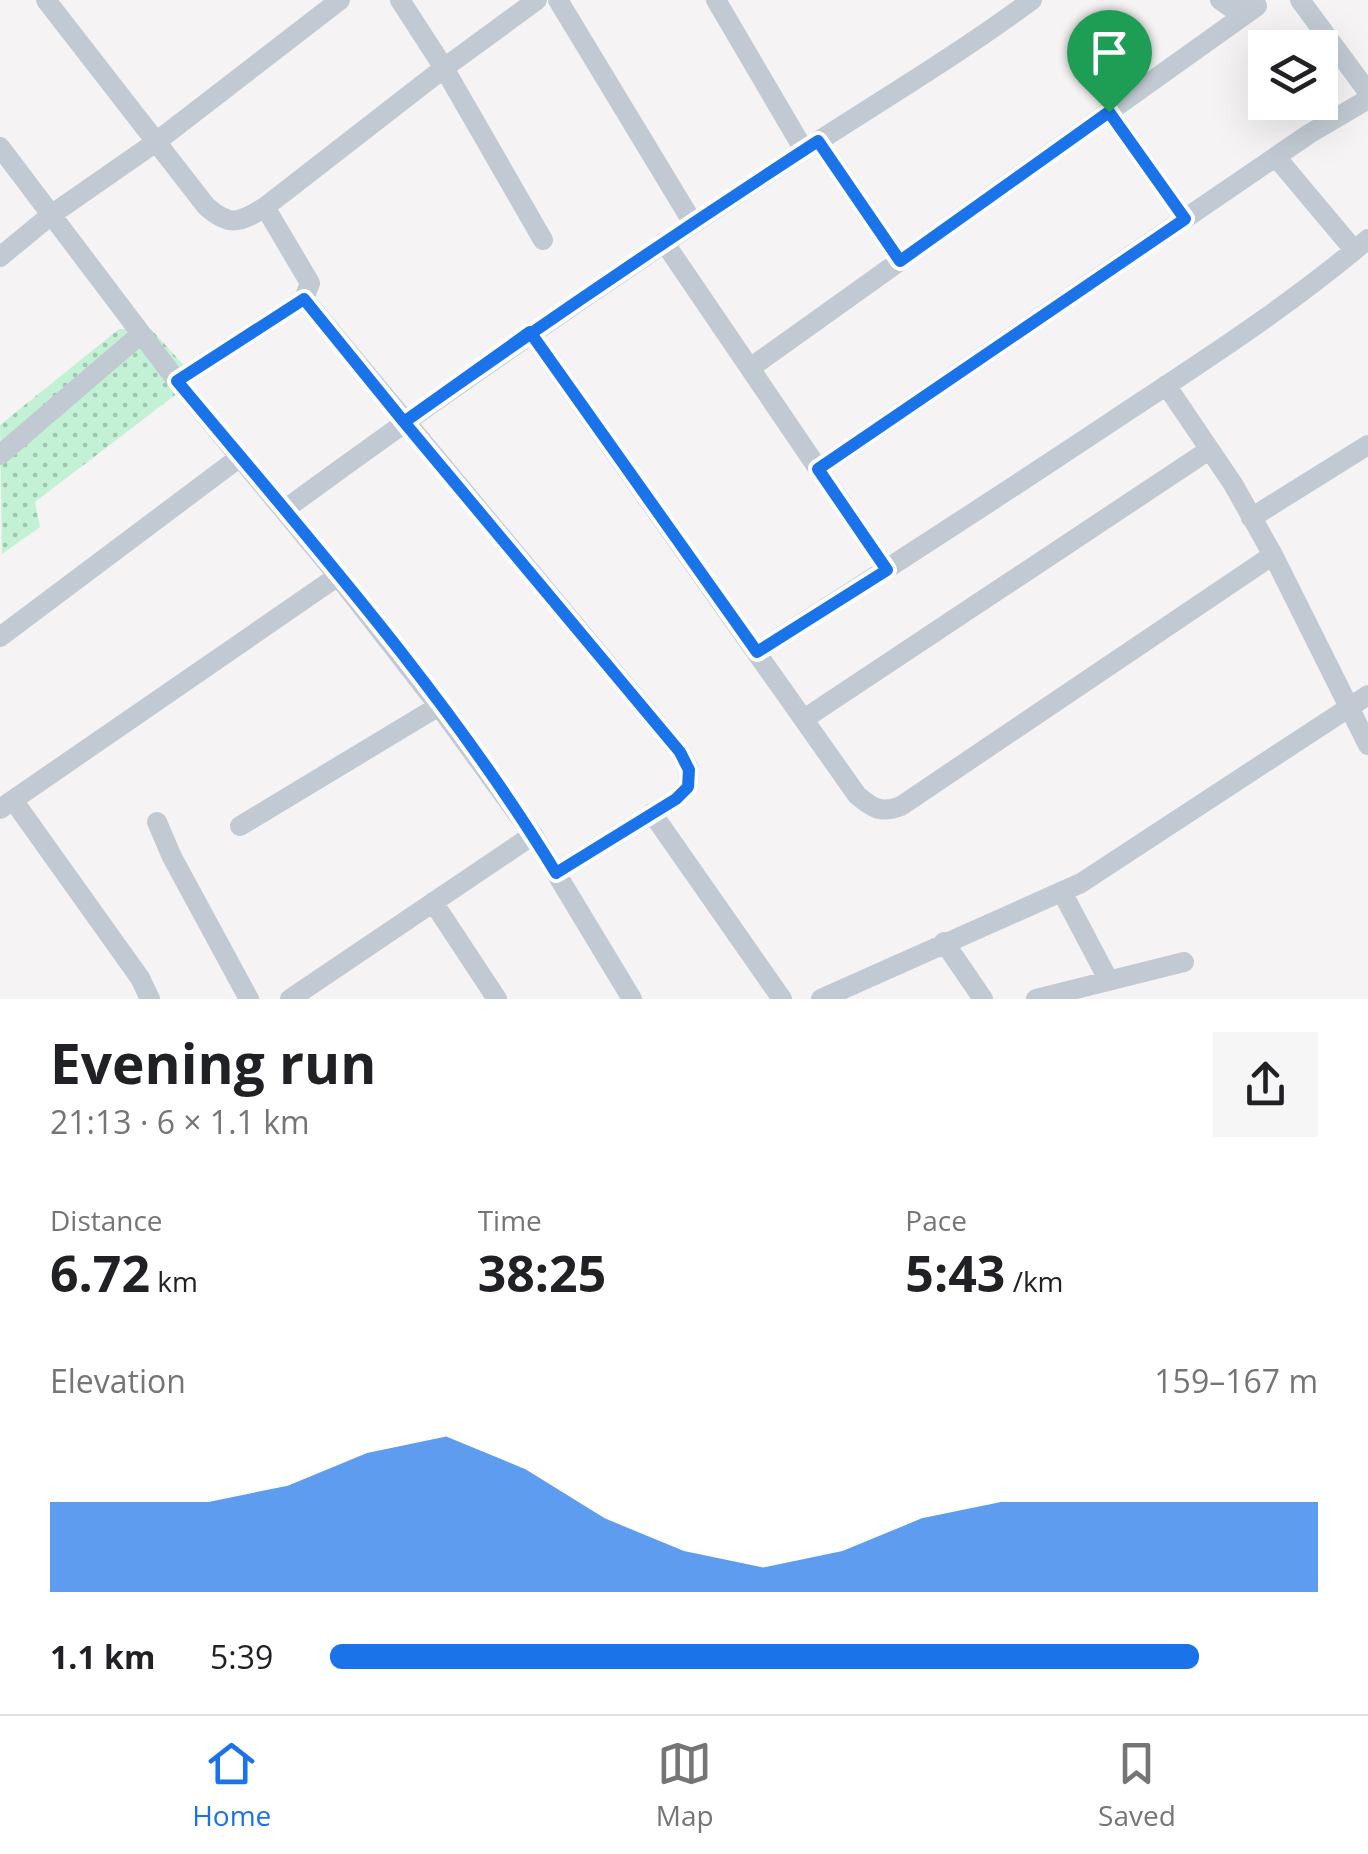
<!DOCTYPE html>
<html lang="en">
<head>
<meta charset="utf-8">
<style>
	:root { --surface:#fff; --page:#f6f6f6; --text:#202124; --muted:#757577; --line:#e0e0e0; --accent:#1a73e8 }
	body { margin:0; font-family:"Open Sans",sans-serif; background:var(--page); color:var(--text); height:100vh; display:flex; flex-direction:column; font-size:38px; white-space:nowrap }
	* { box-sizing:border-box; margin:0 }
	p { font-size:32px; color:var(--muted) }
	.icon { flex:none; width:55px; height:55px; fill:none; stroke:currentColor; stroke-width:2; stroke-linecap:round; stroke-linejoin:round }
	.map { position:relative; height:999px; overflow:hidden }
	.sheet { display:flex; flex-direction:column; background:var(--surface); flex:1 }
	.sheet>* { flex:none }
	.tools { position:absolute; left:1248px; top:30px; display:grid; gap:20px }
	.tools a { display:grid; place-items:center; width:90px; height:90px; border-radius:0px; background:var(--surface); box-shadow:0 10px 40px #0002; font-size:50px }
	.pin { position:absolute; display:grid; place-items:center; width:85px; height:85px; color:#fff; margin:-102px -42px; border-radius:50% 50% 50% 0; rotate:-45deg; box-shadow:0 0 10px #0007 }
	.pin .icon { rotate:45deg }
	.round { display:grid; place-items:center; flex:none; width:105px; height:105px; border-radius:0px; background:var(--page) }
	.summary { display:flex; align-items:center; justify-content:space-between; height:170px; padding:0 50px }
	h1 { font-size:55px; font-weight:700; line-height:75px }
	.metrics { display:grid; grid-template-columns:repeat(3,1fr); gap:15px; height:170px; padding:10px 50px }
	.metrics div { display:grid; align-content:center }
	.metrics b { font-size:50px; font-weight:700 }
	.metrics small { font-size:28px; font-weight:400 }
	.metrics p { font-size:28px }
	.chart { height:280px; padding:20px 50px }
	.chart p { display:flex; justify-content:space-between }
	.chart svg { width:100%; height:180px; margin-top:10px; fill:var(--accent); opacity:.7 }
	ul { padding:0 50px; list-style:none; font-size:32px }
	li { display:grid; grid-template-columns:160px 120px 1fr; align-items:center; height:75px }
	li i { height:25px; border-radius:12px; background:var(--accent) }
	.tabs { display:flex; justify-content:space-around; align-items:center; height:140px; border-top:2px solid var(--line); background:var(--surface); font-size:28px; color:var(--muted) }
	.tabs a { display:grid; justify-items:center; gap:5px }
	.tabs .current { color:var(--accent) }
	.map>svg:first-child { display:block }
	.grass { fill:url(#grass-dots) }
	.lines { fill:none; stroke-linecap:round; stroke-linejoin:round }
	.minor { stroke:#c1cad2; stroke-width:20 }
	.route-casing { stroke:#fff; stroke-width:20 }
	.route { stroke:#1a73e8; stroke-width:12 }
</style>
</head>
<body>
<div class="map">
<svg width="1368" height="999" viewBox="0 0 1368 999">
	<defs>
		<pattern id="grass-dots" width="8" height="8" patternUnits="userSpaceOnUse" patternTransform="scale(2.5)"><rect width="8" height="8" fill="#c3f1d5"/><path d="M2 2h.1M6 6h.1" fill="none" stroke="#a0c6b0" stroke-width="1.8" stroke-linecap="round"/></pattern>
	</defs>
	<rect width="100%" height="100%" fill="#f5f3f3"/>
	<path class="grass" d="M119,329H151L196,379L35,502L40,527L2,554L0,425Z"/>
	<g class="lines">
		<path class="minor" d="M46,0L206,206C229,227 240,223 265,207L444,68L537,0
			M400,0L444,68L543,240
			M558,0L693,223
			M716,0L804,150
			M1220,0L1236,11L1254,7
			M1300,0L1368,92
			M1109,112L1185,219
			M818,141L900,261
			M0,147L177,381L338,576L439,706L533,835L632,999
			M1276,157L1354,250
			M664,242L887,570
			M0,257L51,215L156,142L340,0
			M304,299L680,752L689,769L688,787L676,799L556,873
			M530,332L857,795C872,808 881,814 901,806L1273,555
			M750,368L1257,6
			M177,381L304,299L310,283L265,207
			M1166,385L1233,484L1273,555L1368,745
			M0,455L141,334
			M818,469L1309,134L1368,99
			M284,510C444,393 606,281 771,172C858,114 948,62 1032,0
			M1251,518L1368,445
			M0,637L240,457
			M757,652C875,577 992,501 1108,424C1197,365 1287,308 1368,239
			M804,719L1209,450
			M13,800L140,978L150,999
			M0,809L338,576
			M652,813L782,999
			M157,822L172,857L249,999
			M240,826L439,706
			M1062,892L1109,981
			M433,902L497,999
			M944,942L983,999
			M290,999L533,835
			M821,999L1081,883L1368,695
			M1036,999L1184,962"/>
	</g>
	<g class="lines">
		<g class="route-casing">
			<path id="route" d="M1109,112L900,261L818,141C678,232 540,326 404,422L304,299L177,381C309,539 449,697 556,873L676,799L688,787L689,770L680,752L404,422L530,332L757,652L887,570L818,469L1185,219L1109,112"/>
		</g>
		<use href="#route" class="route"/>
	</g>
</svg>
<div class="tools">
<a><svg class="icon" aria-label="layers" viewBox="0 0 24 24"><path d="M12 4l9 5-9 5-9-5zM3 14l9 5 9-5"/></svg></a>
</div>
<div class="pin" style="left:1109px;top:112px;background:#1e9e55"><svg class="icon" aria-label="arrive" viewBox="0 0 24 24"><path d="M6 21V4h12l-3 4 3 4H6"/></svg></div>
</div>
<section class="sheet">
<div class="summary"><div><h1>Evening run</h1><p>21:13 · 6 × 1.1 km</p></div><a class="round"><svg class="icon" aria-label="share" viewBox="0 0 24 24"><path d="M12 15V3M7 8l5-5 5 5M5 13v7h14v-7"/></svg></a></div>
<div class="metrics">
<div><p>Distance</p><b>6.72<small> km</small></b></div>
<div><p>Time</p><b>38:25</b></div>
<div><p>Pace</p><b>5:43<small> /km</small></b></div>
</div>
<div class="chart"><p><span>Elevation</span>159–167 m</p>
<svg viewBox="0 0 160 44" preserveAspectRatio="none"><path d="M0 44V22L10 22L20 22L30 18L40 10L50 6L60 14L70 26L80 34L90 38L100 34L110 26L120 22L130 22L140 22L150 22L160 22V44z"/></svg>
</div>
<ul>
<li><b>1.1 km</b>5:39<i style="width:88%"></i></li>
</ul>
</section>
<nav class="tabs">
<a class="current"><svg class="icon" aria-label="home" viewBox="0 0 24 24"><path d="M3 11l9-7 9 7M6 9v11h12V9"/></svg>Home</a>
<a><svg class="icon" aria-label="map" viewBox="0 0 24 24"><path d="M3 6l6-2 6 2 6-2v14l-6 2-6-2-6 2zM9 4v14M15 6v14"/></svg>Map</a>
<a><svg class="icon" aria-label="saved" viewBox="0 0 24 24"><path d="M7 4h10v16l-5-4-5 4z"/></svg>Saved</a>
</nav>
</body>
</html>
